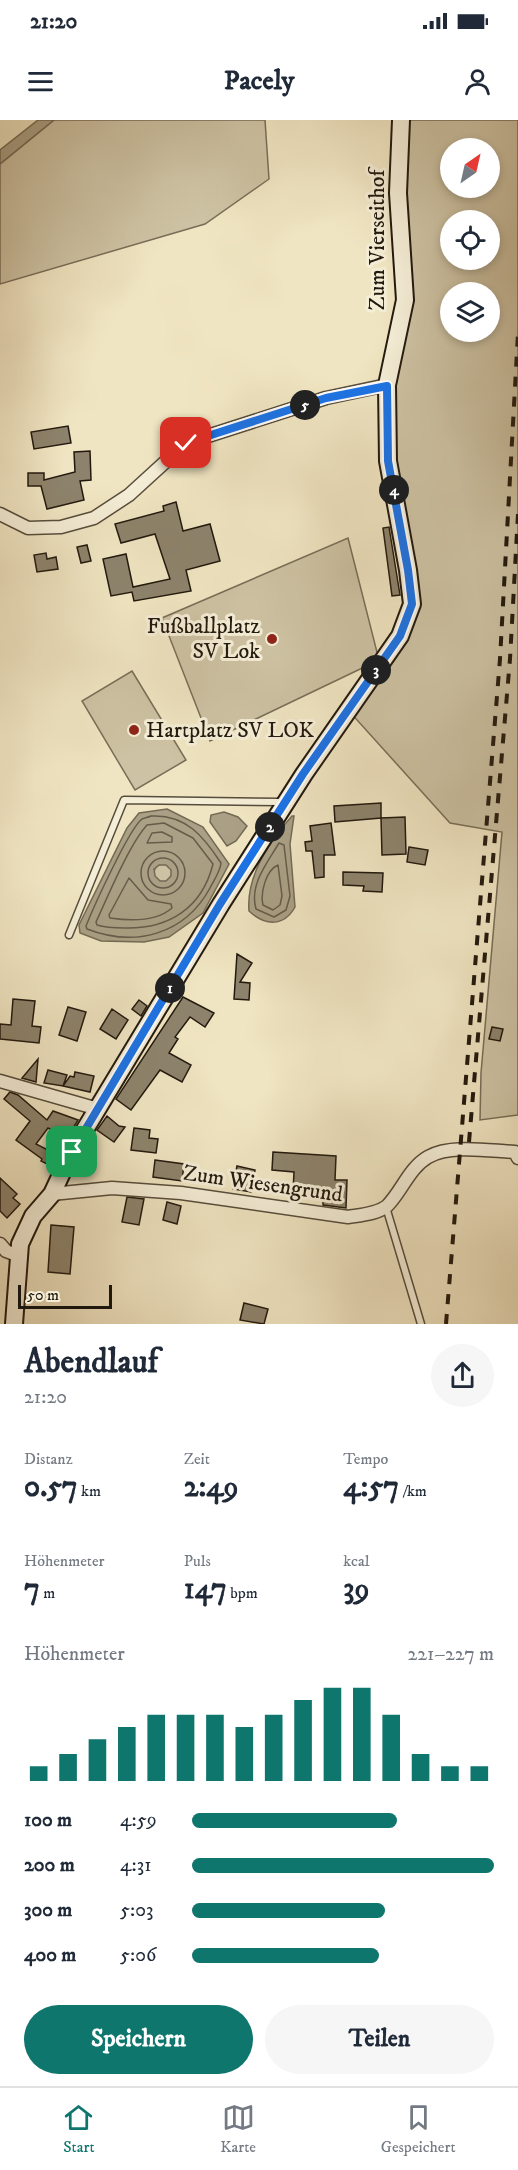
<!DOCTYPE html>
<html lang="de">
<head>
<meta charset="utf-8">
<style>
	:root { --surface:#fff; --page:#f6f6f7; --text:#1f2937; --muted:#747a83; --line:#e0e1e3; --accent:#0f766e }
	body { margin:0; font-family:"IM FELL DW Pica",serif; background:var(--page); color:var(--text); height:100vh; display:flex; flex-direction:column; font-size:22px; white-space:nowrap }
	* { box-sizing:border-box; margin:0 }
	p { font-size:20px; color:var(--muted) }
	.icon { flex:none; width:33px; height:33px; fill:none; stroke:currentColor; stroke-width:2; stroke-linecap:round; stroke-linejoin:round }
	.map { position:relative; height:1204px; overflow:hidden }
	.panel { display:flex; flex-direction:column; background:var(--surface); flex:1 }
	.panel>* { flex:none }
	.needle { width:39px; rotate:34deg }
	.buttons { position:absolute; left:440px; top:18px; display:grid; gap:12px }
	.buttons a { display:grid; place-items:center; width:60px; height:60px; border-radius:50%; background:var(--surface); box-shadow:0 3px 9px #0003; font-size:30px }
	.scale { position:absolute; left:18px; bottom:15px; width:94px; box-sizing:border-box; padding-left:6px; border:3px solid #22190e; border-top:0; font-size:16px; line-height:21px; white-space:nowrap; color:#22190e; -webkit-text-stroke:4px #f5eed7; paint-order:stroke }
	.pin { position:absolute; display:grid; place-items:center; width:51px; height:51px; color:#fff; margin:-26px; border-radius:12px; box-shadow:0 3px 9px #0006 }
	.km { position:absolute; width:30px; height:30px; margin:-15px; border-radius:50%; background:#222; color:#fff; font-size:16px; line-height:30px; text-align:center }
	.round { display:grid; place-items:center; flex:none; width:63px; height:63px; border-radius:32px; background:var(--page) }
	.summary { display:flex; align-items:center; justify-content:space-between; height:102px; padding:0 24px }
	h1 { font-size:33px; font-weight:800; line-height:45px }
	.figures { display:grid; grid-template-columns:repeat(3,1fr); gap:9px; height:102px; padding:6px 24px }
	.figures div { display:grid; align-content:center }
	.figures b { font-size:30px; font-weight:800 }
	.figures small { font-size:16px; font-weight:400 }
	.figures p { font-size:16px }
	.chart { height:168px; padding:12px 24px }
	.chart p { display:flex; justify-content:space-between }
	.chart svg { width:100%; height:108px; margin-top:6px; stroke:var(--accent); stroke-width:6 }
	.button { display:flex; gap:12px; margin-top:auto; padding:12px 24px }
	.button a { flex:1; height:69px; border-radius:36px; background:var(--accent); color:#fff; font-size:24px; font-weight:800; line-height:69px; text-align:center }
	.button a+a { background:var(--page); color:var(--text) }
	ul { padding:0 24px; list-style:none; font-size:20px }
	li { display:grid; grid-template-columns:96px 72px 1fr; align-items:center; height:45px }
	li i { height:15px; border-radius:8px; background:var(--accent) }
	.status { display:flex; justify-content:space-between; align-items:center; height:42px; padding:0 30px; background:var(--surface); direction:ltr }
	.status svg { height:16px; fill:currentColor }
	header { display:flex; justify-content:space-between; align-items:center; height:78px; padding:0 24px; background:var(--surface); font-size:27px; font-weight:800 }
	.dock { display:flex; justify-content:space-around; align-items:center; height:84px; border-top:2px solid var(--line); background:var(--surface); font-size:16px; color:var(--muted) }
	.dock a { display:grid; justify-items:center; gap:3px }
	.dock .active { color:var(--accent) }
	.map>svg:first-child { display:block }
	.green { fill:#cdc2a3; stroke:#786e58; stroke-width:1.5; fill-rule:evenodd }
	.water { fill:#aaa085; stroke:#746a55; stroke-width:1.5; fill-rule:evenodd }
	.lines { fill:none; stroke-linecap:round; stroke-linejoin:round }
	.shore { stroke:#665c4a; stroke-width:1.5 }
	.building { fill:#8d836c; stroke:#22190e; stroke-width:1.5 }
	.lane-casing { stroke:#564c3b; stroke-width:9 }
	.street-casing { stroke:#564c3b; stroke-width:15 }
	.secondary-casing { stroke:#22190e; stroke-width:20 }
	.lane { stroke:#f5eed7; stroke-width:6 }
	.street { stroke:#f5eed7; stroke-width:12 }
	.secondary { stroke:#f5eed7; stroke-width:16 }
	.rail { stroke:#22190e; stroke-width:4; stroke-dasharray:10 10; stroke-linecap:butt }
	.route-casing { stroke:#fff; stroke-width:12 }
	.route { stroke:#1a73e8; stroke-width:8 }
	.poi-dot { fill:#8f2418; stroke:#f5eed7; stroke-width:2 }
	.labels { text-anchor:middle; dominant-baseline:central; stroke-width:6; stroke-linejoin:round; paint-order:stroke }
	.street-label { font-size:22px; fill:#22190e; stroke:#f5eed7 }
	.poi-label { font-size:22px; fill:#22190e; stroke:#f5eed7; text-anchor:end }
</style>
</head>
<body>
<div class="status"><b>21:20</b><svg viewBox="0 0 49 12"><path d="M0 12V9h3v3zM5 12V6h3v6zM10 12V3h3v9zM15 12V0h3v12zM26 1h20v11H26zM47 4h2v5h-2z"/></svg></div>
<header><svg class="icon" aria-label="menu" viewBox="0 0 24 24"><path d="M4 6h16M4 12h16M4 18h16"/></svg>Pacely<svg class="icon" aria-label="person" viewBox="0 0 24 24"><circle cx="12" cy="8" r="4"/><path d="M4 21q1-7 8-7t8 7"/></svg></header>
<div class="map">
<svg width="518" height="1204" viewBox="0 0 518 1204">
	<rect width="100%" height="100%" fill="#f0e5c2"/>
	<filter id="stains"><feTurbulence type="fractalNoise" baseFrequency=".00333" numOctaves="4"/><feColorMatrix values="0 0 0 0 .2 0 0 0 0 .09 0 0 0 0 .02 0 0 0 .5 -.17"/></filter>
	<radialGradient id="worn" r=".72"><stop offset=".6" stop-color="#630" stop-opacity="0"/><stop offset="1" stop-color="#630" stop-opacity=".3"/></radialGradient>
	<path class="green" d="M54,0H265L269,59L205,104L0,164V44Z
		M401,0H518V995L480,1000L481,953L502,712L450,703L348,590L412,484L387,265L405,180ZM450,28H489V68H450ZM450,100H489V140H450ZM450,172H489V212H450Z
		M348,418L379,540L210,621L162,498Z
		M132,551L186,640L135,670L82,581Z
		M154 753a9 9 0 1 1 18 0a9 9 0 1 1-18 0Z"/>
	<path class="water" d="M38,0H54L0,44V30Z
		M167,689L203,707L229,744L203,793L169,817L144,822L101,821L80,813L79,805L127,708L139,693ZM159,745H166L171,750V756L166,761H160L155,756L154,749Z
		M224,692L238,697L247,706L236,721L227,726L210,702L211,695Z
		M292,696H294L290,724L295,787C284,807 265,806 249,791C246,756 269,722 292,696Z"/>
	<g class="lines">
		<path class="shore" d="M151,696C186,694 204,717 221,743C220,752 214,760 210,768C185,814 136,828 87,809L86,806C94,786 129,709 142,699C144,698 149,697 151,696Z
			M164,703L193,718L213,744C202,788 169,809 125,808C116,808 106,808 97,805L96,802C108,776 129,725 147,705Z
			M162,712L172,717V722L147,723L152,713Z
			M279,723L284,725L290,776L286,790L274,797L256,789C249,765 267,743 279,723Z
			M141 753a22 22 0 1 1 44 0a22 22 0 1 1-44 0Z
			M148 753a15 15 0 1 1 30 0a15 15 0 1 1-30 0Z
			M278,745L282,776L280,785L273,790L263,785C260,773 266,750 278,745Z
			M129,758L148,780L171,784L172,788C156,802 130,801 110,798L109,795Z"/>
	</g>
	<path class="building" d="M68,306L71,323L34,329L31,312Z
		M90,331L91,360L80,361L84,380L47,389L41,366H28V353H44V360L75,352L74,332Z
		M176,382L183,411L210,404L220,441L186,450L191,471L134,481L132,472L111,476L103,439L126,434L133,467L170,459L155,414L121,423L115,404L164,391L163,386Z
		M389,407L400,475L392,476L383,408Z
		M87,425L91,441L81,443L77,427Z
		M46,433L47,439L56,437L58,449L37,452L34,435Z
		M381,683V698L335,702L334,686Z
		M405,697L406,734L382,735L381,698Z
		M331,703L335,735H324V757L315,758L312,731H306L305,722L312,721L310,706Z
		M409,727L428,730L425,745L407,742Z
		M343,752L383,753L382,772L363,771L364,766L343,765Z
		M237,834L252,843L240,862L250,863L249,880L234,879Z
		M183,877L214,893L205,907L190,897L175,917L178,919L169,933L191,945L182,962L160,950L131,990L116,979Z
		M13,879L35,881L32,906L41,907L39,923L0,919V904L11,905Z
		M139,880L147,886L141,896L132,889Z
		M68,887L86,892L77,921L59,915Z
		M112,889L128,900L116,919L100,909Z
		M492,907L503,909L500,921L489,919Z
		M38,939L36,962L22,958Z
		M48,950L67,955L63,966L44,963Z
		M75,952L94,956L90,972L63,966L70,956L74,957Z
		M10,972L18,975L47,1000L53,991L78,1000L67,1018L48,1008L36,1024L58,1035L53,1047L41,1041L42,1039L16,1020L30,1001L4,979Z
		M107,996L119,1006L125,1007L114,1022L97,1010Z
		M134,1008L150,1010L149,1018L158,1019L156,1033L131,1030Z
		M273,1032L336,1036L335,1060H347L346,1088L323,1085V1073L293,1072L294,1052L272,1050Z
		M155,1040L184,1044L182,1061L153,1057Z
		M237,1046L255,1050L251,1072L233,1069Z
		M0,1058L17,1074L13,1078L20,1084L7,1098L0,1091Z
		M127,1077L144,1079L139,1105L122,1102Z
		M167,1082L181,1086L177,1104L163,1100Z
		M51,1105L74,1107L70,1154L48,1152Z
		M244,1183L268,1189L264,1204L240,1200Z"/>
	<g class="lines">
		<g class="lane-casing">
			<path id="lane" d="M69,815L124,680L282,682
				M386,1087L421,1204"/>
		</g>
		<g class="street-casing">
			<path id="street" d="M0,394L28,408L61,407L94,398L129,375L186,323L326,278L387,265
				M0,961L98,989
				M52,1074L112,1068L181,1073L348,1097C360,1095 377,1094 387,1086C402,1071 409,1048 428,1037C451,1024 490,1031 515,1032L518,1038
				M0,1124L6,1131L19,1136"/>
		</g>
		<g class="secondary-casing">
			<path id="secondary" d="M14,1204L20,1124L33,1096L52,1074L72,1031L221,784L304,654L400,516L412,484L408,450L388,341L387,265L405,180L398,73L401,0"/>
		</g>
		<use href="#lane" class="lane"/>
		<use href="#street" class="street"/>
		<use href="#secondary" class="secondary"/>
		<path class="rail" d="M469,1022L510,539L518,394
			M446,1204L500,539L518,213"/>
	</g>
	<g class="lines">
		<g class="route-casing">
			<path id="route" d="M72,1032L220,784L303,654L400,516L412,484L408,450L388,341L387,266L326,278L186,323"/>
		</g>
		<use href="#route" class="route"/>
	</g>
	<g class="poi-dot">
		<circle cx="272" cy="519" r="6"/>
		<circle cx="134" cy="610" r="6"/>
	</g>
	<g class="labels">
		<g class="street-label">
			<text transform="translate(377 120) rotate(-90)">Zum Vierseithof</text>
			<text transform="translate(263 1064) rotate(8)">Zum Wiesengrund</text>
		</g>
		<g class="poi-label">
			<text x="260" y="506">Fußballplatz<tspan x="260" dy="25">SV Lok</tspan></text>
			<text x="146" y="610" text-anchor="start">Hartplatz SV LOK</text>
		</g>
	</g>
	<rect width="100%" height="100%" filter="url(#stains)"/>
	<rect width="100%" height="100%" fill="url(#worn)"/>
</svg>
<div class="buttons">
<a><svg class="needle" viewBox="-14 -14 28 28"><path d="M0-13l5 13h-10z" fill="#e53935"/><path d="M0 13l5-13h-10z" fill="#747a83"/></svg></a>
<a><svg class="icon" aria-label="locate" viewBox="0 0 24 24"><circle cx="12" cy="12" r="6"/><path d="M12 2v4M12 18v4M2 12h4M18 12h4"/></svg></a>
<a><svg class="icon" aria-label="layers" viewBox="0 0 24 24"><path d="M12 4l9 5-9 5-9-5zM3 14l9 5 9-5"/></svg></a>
</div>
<div class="scale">50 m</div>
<div class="pin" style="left:72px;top:1032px;background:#1e9e55"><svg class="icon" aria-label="arrive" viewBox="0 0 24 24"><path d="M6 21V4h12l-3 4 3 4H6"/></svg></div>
<div class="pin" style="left:186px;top:323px;background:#d93025"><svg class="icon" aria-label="check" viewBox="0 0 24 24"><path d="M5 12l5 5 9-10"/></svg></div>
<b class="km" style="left:170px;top:868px">1</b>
<b class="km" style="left:270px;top:707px">2</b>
<b class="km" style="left:376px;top:550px">3</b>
<b class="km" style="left:394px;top:370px">4</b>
<b class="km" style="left:305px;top:285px">5</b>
</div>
<section class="panel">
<div class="summary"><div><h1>Abendlauf</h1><p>21:20</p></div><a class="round"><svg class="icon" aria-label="share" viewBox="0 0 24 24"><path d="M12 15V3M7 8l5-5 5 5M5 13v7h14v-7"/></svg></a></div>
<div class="figures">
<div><p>Distanz</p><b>0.57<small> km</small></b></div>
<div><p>Zeit</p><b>2:49</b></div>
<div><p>Tempo</p><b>4:57<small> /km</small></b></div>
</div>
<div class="figures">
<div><p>Höhenmeter</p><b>7<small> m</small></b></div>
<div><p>Puls</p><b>147<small> bpm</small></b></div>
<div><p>kcal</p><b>39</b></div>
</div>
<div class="chart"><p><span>Höhenmeter</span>221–227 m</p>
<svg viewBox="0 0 160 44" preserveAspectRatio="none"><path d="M5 44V38M15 44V33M25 44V27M35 44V22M45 44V17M55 44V17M65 44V17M75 44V22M85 44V17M95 44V11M105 44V6M115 44V6M125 44V17M135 44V33M145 44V38M155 44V38"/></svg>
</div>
<ul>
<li><b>100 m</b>4:59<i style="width:68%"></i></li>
<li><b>200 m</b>4:31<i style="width:100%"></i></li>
<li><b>300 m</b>5:03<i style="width:64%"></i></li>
<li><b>400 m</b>5:06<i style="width:62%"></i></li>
</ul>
<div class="button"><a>Speichern</a><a>Teilen</a></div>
</section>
<nav class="dock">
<a class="active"><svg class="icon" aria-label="home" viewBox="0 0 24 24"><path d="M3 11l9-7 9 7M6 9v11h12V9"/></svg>Start</a>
<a><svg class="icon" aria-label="map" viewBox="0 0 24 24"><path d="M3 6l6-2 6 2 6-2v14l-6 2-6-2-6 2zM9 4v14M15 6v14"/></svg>Karte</a>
<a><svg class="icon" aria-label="saved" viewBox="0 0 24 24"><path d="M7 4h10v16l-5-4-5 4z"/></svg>Gespeichert</a>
</nav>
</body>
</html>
